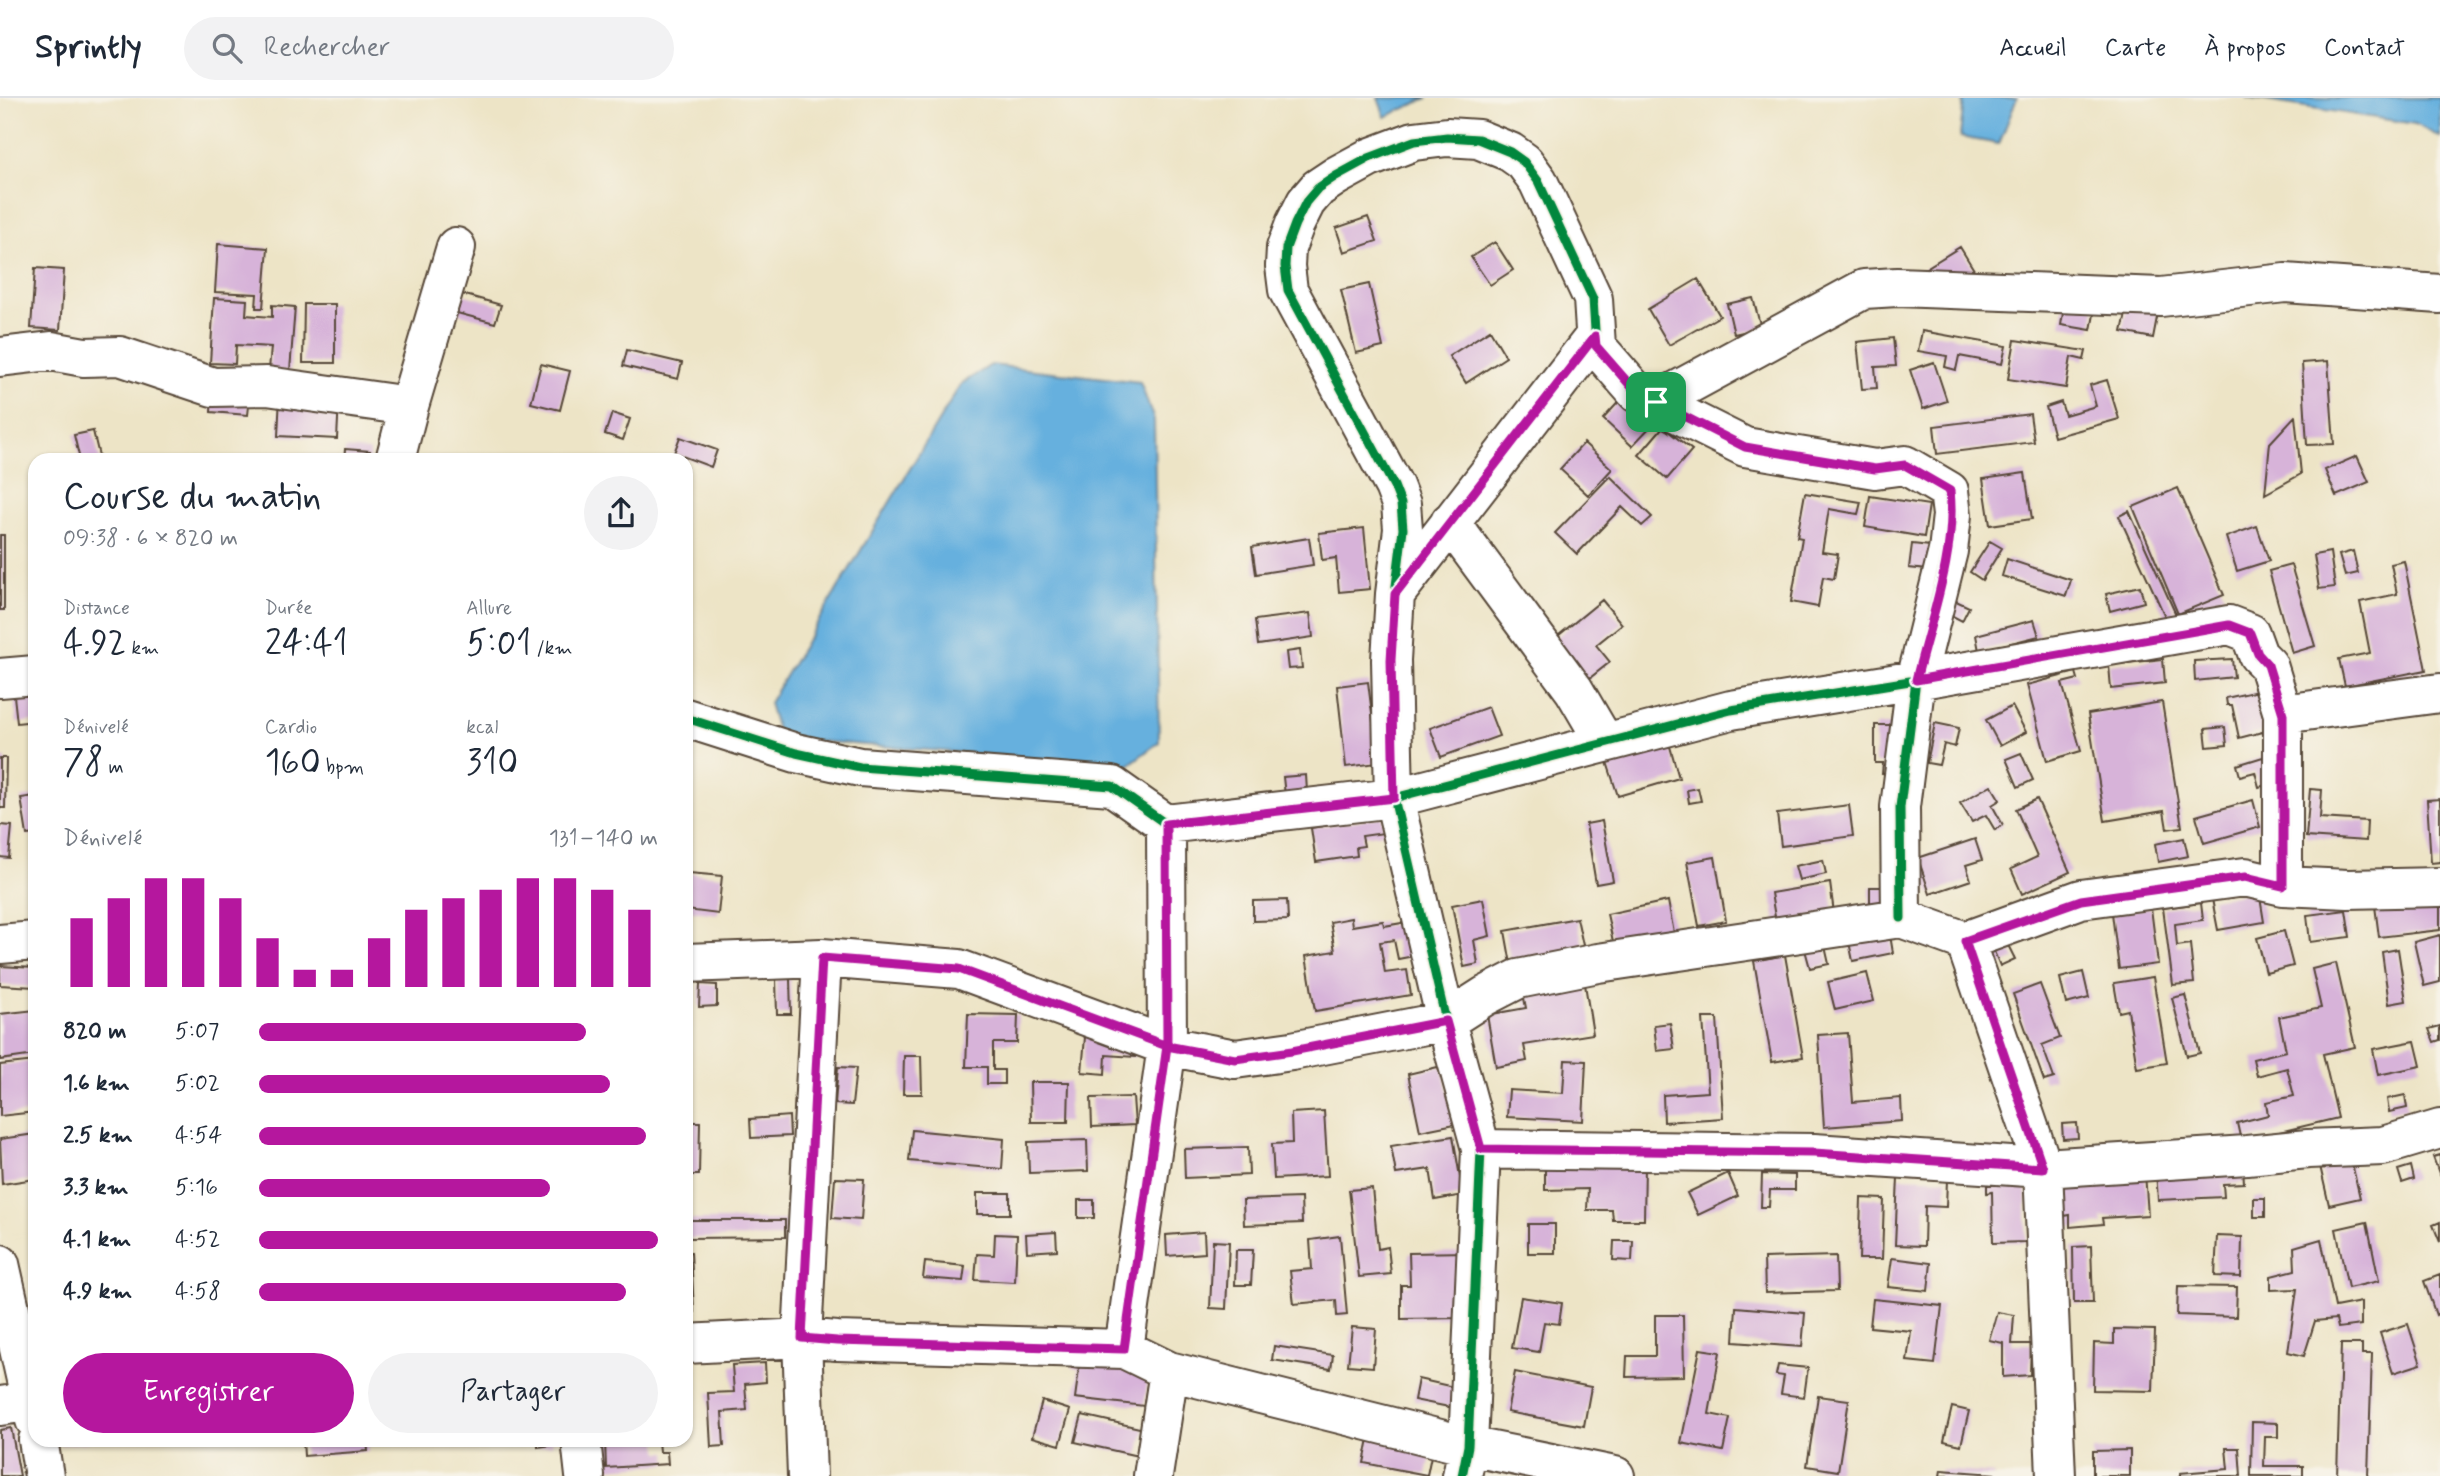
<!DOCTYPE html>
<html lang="fr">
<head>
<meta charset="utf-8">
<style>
	:root { --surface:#fff; --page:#f2f2f3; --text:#1f2937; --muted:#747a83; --line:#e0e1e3; --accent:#b5179e }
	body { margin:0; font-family:Mynerve,sans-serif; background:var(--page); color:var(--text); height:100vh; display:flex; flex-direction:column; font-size:26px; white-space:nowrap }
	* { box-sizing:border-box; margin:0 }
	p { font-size:23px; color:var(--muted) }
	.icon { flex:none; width:38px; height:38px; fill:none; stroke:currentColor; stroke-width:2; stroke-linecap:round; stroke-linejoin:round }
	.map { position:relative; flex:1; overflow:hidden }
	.side { position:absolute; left:28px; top:355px; width:665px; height:994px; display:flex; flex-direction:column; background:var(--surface); border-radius:21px; box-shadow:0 2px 5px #0004 }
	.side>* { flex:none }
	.pin { position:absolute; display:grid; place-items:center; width:60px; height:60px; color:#fff; margin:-30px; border-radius:14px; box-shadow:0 4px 10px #0006 }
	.round { display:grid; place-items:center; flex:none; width:74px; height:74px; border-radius:37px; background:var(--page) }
	.headline { display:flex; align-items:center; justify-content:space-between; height:119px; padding:0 35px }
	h1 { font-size:38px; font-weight:600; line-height:52px }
	.stats { display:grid; grid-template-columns:repeat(3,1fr); gap:10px; height:119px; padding:7px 35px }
	.stats div { display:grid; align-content:center }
	.stats b { font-size:35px; font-weight:600 }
	.stats small { font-size:19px; font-weight:400 }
	.stats p { font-size:19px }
	.chart { height:196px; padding:14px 35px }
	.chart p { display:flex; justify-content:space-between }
	.chart svg { width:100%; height:126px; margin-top:7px; stroke:var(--accent); stroke-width:6 }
	.action { display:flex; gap:14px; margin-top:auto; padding:14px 35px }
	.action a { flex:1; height:80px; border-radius:42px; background:var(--accent); color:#fff; font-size:28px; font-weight:600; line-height:80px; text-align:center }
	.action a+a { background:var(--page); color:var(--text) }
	ul { padding:0 35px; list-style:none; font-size:23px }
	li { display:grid; grid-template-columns:112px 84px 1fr; align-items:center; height:52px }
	li i { height:18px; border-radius:9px; background:var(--accent) }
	header { display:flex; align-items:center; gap:42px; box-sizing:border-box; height:98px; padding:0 35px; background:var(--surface); border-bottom:2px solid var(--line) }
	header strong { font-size:33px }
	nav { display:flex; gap:38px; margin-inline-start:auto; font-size:24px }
	.search { width:490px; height:63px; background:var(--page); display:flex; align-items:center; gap:18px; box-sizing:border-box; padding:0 24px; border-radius:38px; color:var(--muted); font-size:26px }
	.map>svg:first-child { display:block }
	.water { fill:#66b0de; stroke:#506d7e; stroke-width:2 }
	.building { fill:#d7b3d9 }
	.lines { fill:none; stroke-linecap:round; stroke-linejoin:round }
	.street-casing { stroke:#564637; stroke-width:42 }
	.street { stroke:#fff; stroke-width:38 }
	.cycleway-casing { stroke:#f7f3e8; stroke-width:13 }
	.cycleway { stroke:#00873e; stroke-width:9 }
	.route-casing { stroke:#fff; stroke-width:14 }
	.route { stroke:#b5179e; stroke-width:9 }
</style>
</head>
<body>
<header>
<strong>Sprintly</strong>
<div class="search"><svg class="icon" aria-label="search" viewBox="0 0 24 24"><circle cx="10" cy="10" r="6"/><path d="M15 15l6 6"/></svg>Rechercher</div>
<nav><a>Accueil</a><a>Carte</a><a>À propos</a><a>Contact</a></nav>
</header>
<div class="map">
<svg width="2440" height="1378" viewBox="0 0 2440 1378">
	<rect width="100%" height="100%" fill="#f7f3e8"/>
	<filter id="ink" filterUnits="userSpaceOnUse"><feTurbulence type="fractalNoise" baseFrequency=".0143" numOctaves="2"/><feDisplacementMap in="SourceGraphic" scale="14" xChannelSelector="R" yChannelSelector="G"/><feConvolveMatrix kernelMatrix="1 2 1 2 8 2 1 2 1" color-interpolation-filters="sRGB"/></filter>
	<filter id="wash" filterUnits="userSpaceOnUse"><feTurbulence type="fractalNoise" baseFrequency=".00686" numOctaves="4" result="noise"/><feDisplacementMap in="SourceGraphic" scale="28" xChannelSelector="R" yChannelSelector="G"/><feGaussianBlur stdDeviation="1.57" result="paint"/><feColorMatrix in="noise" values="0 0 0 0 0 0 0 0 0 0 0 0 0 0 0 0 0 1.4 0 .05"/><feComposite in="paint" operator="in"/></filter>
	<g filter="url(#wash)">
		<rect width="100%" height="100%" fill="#ede4c6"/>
		<path class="water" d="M1378,0H1428L1385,19Z
			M1964,0H2017L1999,46L1960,39Z
			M2247,0H2440V39L2415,26Z
			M991,267L1140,284L1154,322L1159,644L1127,668L779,640L769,605L961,286Z"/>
		<g id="blocks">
			<path class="building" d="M1368,119L1377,143L1344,154L1336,130Z
				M1495,144L1513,172L1490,187L1471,159Z
				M218,146L268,150L263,210H256L257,196L215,194Z
				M1960,149L1976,175L1915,177Z
				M35,170L64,172L60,232L31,230Z
				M1698,181L1720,218L1669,247L1648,211Z
				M1369,186L1383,249L1356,255L1341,192Z
				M2067,191L2095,211L2091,232L2061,227Z
				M2131,193L2161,199L2153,240L2122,234Z
				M462,196L501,207L495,225L457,215Z
				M214,200L247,202L246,217L272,219V207L295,209L290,273L269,272L271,249L236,247L235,266L210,265Z
				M1753,200L1761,230L1734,236L1727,206Z
				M304,206H335V265H303Z
				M1490,232L1506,259L1466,285L1449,258Z
				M1922,233L2006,248L2002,266L1959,258L1956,272L1945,269L1947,258L1918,253Z
				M1893,240L1896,268L1875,269L1877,290L1862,291L1857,244Z
				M2015,242L2086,253L2084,262L2071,259L2066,290L2008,281Z
				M627,252L682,265L678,281L623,268Z
				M2328,263L2334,346L2307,347L2302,265Z
				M1934,264L1947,303L1923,311L1910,272Z
				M541,266L570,273L560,312L531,305Z
				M2107,282L2119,321L2054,339L2046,309L2061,304L2065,317L2096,308L2090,287Z
				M212,297L250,299L248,317L211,314Z
				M280,298L339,301L337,341L278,338Z
				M1624,298L1654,325L1632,348L1603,321Z
				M612,315L630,321L623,342L605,336Z
				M2030,316L2034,344L1937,356L1934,328Z
				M2295,318L2301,376L2265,396L2270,345Z
				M1663,329L1692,352L1667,381L1639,357Z
				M93,333L100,362H80L74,337Z
				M680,339L717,352L711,369L674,355Z
				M1584,345L1612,371L1588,397L1560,371Z
				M345,351L370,353L369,362H344Z
				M2357,358L2369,384L2336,398L2325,372Z
				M2025,375L2032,421L1990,427L1983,381Z
				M1610,378L1652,419L1642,428L1622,409L1577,456L1555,435Z
				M2178,390L2224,497L2178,516L2133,409Z
				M1805,395L1861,404L1858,416L1829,411L1822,454L1838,456L1834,481L1823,479L1818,509L1791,504L1802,440L1797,439Z
				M1870,398L1929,407L1924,439L1865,429Z
				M2129,413L2177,519L2167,523L2119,418Z
				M2257,428L2269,463L2237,473L2226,439Z
				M1364,430L1370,491L1339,494L1336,460L1322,462L1319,435Z
				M0,437H4V512H0Z
				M1309,440L1313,467L1256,476L1252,449Z
				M1990,443L2002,450L1982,482L1970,474Z
				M1912,446L1930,448L1927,472L1909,470Z
				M2353,453L2358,475L2345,478L2339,457Z
				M2330,454L2335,489L2319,491L2314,457Z
				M2007,461L2071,482L2066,498L2002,478Z
				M2404,463L2426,572L2345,588L2339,561L2370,555L2360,504L2397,496L2391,466Z
				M2291,467L2315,548L2292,555L2269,473Z
				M2140,488L2144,504L2110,513L2106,496Z
				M1602,502L1622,526L1596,547L1610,564L1586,583L1553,542Z
				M1954,502L1969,509L1962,523L1947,515Z
				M1310,515L1313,539L1258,547L1255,522Z
				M2034,522L2039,538L1979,553L1976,537Z
				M1300,552L1302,570L1288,571L1286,554Z
				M2163,561L2165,585L2111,591L2109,567Z
				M2232,561L2234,579L2195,583L2194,563Z
				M2076,574L2078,581L2062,585L2081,653L2047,663L2027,587Z
				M1368,584L1378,665L1346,669L1337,588Z
				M2258,593L2266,633L2239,640L2232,607H2227L2226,600Z
				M35,596V623L17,625L14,598Z
				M2162,604L2182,729L2167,731L2164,713L2105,723L2088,616Z
				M2012,608L2026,634L2000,648L1986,622Z
				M1488,609L1499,638L1441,659L1430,630Z
				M1935,625L1959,630L1955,649L1944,646L1939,667L1927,665Z
				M1875,627H1892V676H1882L1883,665H1875Z
				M2225,629L2227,647L2207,649L2205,631Z
				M1669,645L1679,680L1618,698L1607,664Z
				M2021,655L2033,682L2018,689L2006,661Z
				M2266,658L2273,685L2259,689L2255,674L2240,678L2237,667Z
				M0,660H6L5,710H0Z
				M1306,677L1307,694L1285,697L1283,679Z
				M1991,687L2000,702L1992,707L2003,727L1995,732L1986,717L1972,724L1960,705Z
				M1698,690L1701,703L1689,705L1687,692Z
				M2310,691L2322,692L2320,720L2367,723L2366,743L2306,739Z
				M35,698V736L27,737L21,700Z
				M2037,701L2070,774L2022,796L2011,771L2037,759L2016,711Z
				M2440,701V764L2431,765L2427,702Z
				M2253,702L2260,729L2204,745L2196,718Z
				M1849,707L1853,738L1781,748L1777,716Z
				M1382,719L1384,735L1362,738L1364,748L1356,749L1357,758L1316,764L1311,730Z
				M1602,723L1613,783L1596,786L1586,726Z
				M0,727L12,728L9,760L0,759Z
				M2184,740L2188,758L2158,764L2155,746Z
				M1975,741L1982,762L1966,767L1971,782L1930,796L1918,760Z
				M1715,759L1726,823L1699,828L1687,764Z
				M1823,762L1826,776L1799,782L1795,768Z
				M689,775L722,778L718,816L686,812Z
				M1830,785L1834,815L1776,825L1771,795Z
				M1870,789H1890V808H1870Z
				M2259,793L2264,824L2218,832L2212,801Z
				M2440,800V832L2379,839L2375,808Z
				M1483,801L1490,838L1474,842L1478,866L1464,869L1452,807Z
				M1287,802L1288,822L1253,823V803Z
				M1668,803L1674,835L1614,848L1607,816Z
				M2201,805L2203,822L2175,826L2177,848L2190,846L2194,885L2173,887L2163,810Z
				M2151,810L2158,866L2119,871L2112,815Z
				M2346,812L2350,839L2310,844L2307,817Z
				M1351,820L1352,828L1383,823L1384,828L1408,824L1414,858L1398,861L1394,842L1380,844L1385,875L1407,872L1411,897L1315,913L1306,858L1335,853L1330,824Z
				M1577,820L1584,852L1511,866L1505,833Z
				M1889,831L1893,855L1853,863L1848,839Z
				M2284,833L2293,868L2266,875L2257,840Z
				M2440,837V884L2424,888L2414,844Z
				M1824,844L1829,866L1810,870L1804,848Z
				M2007,845L2015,861L2000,868L1993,851Z
				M2398,851L2406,903L2389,906L2382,854Z
				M1785,857L1803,959L1772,964L1754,863Z
				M2336,865L2355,949L2323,956L2338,1020L2241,1043L2237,1025L2268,1017L2266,1004L2294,998L2287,970L2257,978L2253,961L2286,953L2279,919L2321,910L2312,871Z
				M0,868L35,870V889L0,887Z
				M2083,874L2089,900L2066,906L2060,880Z
				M1867,875L1874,903L1835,912L1828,884Z
				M2153,879L2167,965L2137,970L2128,912L2119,914L2114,885Z
				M1584,880L1593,936L1524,947L1527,963L1496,969L1487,917L1526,910L1522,890Z
				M776,881H790L791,916H777Z
				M700,886L717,887V908L699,909Z
				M2040,886L2060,940L2042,947L2054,980L2044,983L2013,896Z
				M2185,897L2200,955L2187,958L2172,900Z
				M35,912V957L0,962V916Z
				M968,916L1018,917L1017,945H993V972H1004V986H987V969H966Z
				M1703,920H1717L1723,1020L1664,1024L1663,997L1708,994Z
				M1670,925L1674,951L1657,953L1654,927Z
				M1086,927L1136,930L1135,959L1106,957L1105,976L1082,974Z
				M2440,928V942L2434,944L2429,931Z
				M1848,935L1853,1004L1901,1000L1902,1023L1824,1029L1818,937Z
				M2415,943L2421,968L2378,977L2373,951Z
				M904,958H921L922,996H903Z
				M1565,962L1586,963L1583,1023L1507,1019L1509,992L1563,995Z
				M35,963V1014L0,1018V967Z
				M1442,968L1455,1026L1420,1033L1408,976Z
				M838,969L856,970L852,1007L835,1006Z
				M1030,984H1069L1068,1024H1031Z
				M2405,997L2407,1010L2389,1014L2387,1001Z
				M1133,999L1135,1027L1092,1029L1091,1000Z
				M1324,1013L1328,1078L1274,1081L1272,1046L1292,1045L1291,1015Z
				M789,1018L790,1038L751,1040L750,1021Z
				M686,1024H700L699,1077H686Z
				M2077,1025L2078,1040L2063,1041L2062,1026Z
				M912,1032L1004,1041L1002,1071L909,1063Z
				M35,1036V1081L2,1086L0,1041Z
				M1453,1038L1463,1097L1435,1102L1430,1071L1396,1076L1391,1048Z
				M1087,1042L1088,1073L1029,1075L1028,1044Z
				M1248,1049L1249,1077L1185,1080L1184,1051Z
				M2440,1057V1078L2433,1059Z
				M2351,1061L2360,1100L2329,1107L2320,1068Z
				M1545,1067H1645L1644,1122H1613L1612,1112H1587L1588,1091L1545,1092Z
				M2411,1068L2414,1081L2402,1085L2398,1072Z
				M2243,1069L2244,1085L2223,1086L2224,1099L2158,1102L2156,1073Z
				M1728,1075L1738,1098L1698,1117L1687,1095Z
				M2145,1075L2148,1117L2102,1120L2103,1126L2070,1129V1117L2064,1118L2061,1081Z
				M1762,1076L1795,1077V1092H1770L1769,1109H1761Z
				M1898,1079L1947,1081L1946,1109L1925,1108L1924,1148L1895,1147Z
				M835,1080L864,1081L861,1122L832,1120Z
				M2026,1086V1144L1993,1145L1992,1094L1987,1095V1087Z
				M1372,1090L1378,1151L1388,1149L1391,1176L1359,1179L1349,1092Z
				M977,1095H1010V1116H977Z
				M1301,1100L1302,1125L1244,1127L1243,1102Z
				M1861,1100L1884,1101L1882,1161H1859Z
				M2254,1100H2265V1119H2254Z
				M1078,1102H1094V1120H1078Z
				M686,1122H785V1139L686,1140Z
				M2367,1124L2379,1183L2348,1190L2336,1131Z
				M2440,1124V1144L2433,1127Z
				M1528,1126H1555V1155H1528Z
				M1056,1134L1057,1152L1027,1154L1026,1136Z
				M1204,1134L1205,1155L1167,1158L1166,1137Z
				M995,1136L1017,1137L1015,1184L975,1182L977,1156L994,1157Z
				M1340,1138L1347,1217L1337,1218L1336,1202L1294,1206L1290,1173L1312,1171L1310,1142Z
				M2217,1138L2242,1139L2241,1179L2215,1178Z
				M2321,1141L2335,1209L2361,1204V1227L2338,1230L2336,1221L2315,1223L2304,1258L2288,1254L2297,1191L2271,1192V1178L2295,1172L2294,1149Z
				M1213,1143L1229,1144L1226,1211L1210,1210Z
				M1614,1143H1633L1632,1163L1613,1162Z
				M2091,1148L2093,1205H2074L2073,1149Z
				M1236,1152H1253L1251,1187H1235Z
				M686,1154H691L694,1214H686Z
				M1468,1154L1463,1220L1401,1221V1187H1410L1409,1155Z
				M1836,1158L1837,1193L1765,1195L1764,1160Z
				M1892,1160L1931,1165L1928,1193L1888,1189Z
				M925,1164L965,1168L963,1183L923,1180Z
				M2440,1177V1215L2436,1217L2424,1183Z
				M2178,1188L2237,1189L2236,1219L2177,1217Z
				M1521,1199L1562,1205L1559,1226L1544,1224L1539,1254L1512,1250Z
				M1873,1201L1942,1208L1935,1266L1907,1263L1911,1233L1870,1229Z
				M1736,1209L1805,1215L1802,1249L1734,1244Z
				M1997,1214L2014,1217L2012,1246H2031L2030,1277L2003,1279V1245L1989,1242Z
				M1655,1217H1683L1684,1278L1626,1279L1627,1258H1655Z
				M2408,1226L2421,1266L2393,1275L2380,1235Z
				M1352,1229L1376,1231L1373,1269L1348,1267Z
				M2114,1231L2155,1232L2153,1293L2093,1292L2094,1245L2114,1246Z
				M2341,1246H2362V1256H2372L2368,1378H2337Z
				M1274,1248L1333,1257L1331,1271L1272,1262Z
				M1700,1251L1720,1254L1709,1316L1730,1320L1723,1353L1681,1345Z
				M1073,1263L1149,1273L1144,1308L1075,1300L1079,1271L1072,1270Z
				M765,1265L766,1284L745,1286L747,1312L722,1314L724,1348L711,1349L708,1295L734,1294L732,1267Z
				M1778,1267L1808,1270L1804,1299L1781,1296L1784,1278L1776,1277Z
				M1515,1274L1591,1289L1584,1328L1507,1314Z
				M1418,1281L1458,1290L1454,1310L1414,1302Z
				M1818,1298L1849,1302L1838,1373L1807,1368Z
				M1042,1303L1070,1312L1060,1347L1032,1339Z
				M1952,1309L1969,1313L1961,1347L1944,1343Z
				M1082,1317L1144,1331L1138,1358L1075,1344Z
				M2252,1324L2278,1325V1339H2265L2264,1368H2303V1378H2251Z
				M11,1330L20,1378H0V1332Z
				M1370,1336L1433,1348L1427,1377L1364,1365Z
				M61,1342H89V1344L61,1347Z
				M303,1342H367L368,1353L304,1358Z
				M538,1342H552V1347L538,1349Z
				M605,1342H658L659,1354H667L668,1366L606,1370Z
				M2226,1350H2239L2241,1378H2180V1375L2228,1371Z
				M2130,1352V1378H2093V1353Z
				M1941,1372L1994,1376L1993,1378H1940Z"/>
		</g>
	</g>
	<g filter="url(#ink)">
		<use href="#blocks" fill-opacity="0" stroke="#564637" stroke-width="2"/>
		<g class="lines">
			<g class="street-casing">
				<path id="street" d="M0,259L51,253L84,259L120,258L213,289L267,288L409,308
					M1656,304L1864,191L1897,189L2161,199L2285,185L2440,196
					M395,362L409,308L456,149
					M1450,424L1574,592L1605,645
					M1397,494L1595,238
					M0,580L35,577
					M2283,616L2440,595
					M686,620L796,655L860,669L1112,688L1166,726L1394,700L1731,612L1916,582L2229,527L2250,535L2258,557L2268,567L2283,616V788
					M1965,843L2043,1070L2056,1378
					M0,846L35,843
					M686,865L822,860L959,871L1167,948L1235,961L1292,953L1446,923L1485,898L1518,881L1598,865L1901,820L1965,843L2081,801L2245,779L2283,788L2348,791L2440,789
					M1481,1051L1814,1055L2043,1070L2247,1057L2308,1051L2383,1048L2440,1031
					M0,1166L35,1322
					M686,1246L802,1240L837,1243L1124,1251L1169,1273L1468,1348L1615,1378
					M1124,1251L1167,948L1166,726
					M0,1308L35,1303
					M38,1342L44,1378
					M581,1342L585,1378
					M807,1378L802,1240L822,860
					M1153,1378L1169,1273
					M1462,1378L1468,1348L1481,1051L1446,923L1394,700L1391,562L1395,496L1403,431L1401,406L1394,388L1288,192L1285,168L1286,150L1295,126L1306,104L1318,90L1336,78L1369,60L1414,43L1447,39L1478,41L1510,54L1524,64L1538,83L1593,201L1596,248L1637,295L1745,349L1875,371L1905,367L1949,393L1952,417L1948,453L1916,582L1900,709L1901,820"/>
			</g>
			<use href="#street" class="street"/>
			<g class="cycleway-casing">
				<path id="cycleway" d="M686,620L796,655L860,669L1112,688L1166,726L1394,700L1731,612L1916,582L2229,527L2250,535L2258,557L2268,567L2283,616V788
					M1462,1378L1468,1348L1481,1051L1446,923L1394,700L1391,562L1395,496L1403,431L1401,406L1394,388L1288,192L1285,168L1286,150L1295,126L1306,104L1318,90L1336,78L1369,60L1414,43L1447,39L1478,41L1510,54L1524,64L1538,83L1593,201L1596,248L1637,295L1745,349L1875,371L1905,367L1949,393L1952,417L1948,453L1916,582L1900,709L1901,820"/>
			</g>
			<use href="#cycleway" class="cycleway"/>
		</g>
	</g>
	<g class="lines" filter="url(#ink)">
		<g class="route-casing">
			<path id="route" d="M1656,304L1637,295L1596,248L1595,238L1395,496L1391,562L1394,700L1166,726L1167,948L959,871L822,860L802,1240L837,1243L1124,1251L1167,948L1235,961L1292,953L1446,923L1481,1051L1814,1055L2043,1070L1965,843L2081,802L2245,779L2283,788V616L2268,567L2258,556L2250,535L2229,527L1916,582C1930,524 1957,452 1950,393L1905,367L1875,371L1745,349L1656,304"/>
		</g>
		<use href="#route" class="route"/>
	</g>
</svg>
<div class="pin" style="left:1656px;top:304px;background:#1e9e55"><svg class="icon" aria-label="arrive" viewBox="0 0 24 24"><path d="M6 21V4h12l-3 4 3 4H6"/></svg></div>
<section class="side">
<div class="headline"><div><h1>Course du matin</h1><p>09:38 · 6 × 820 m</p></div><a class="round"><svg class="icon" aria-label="share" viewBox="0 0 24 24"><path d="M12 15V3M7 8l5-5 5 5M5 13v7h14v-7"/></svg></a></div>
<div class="stats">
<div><p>Distance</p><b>4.92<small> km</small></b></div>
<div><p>Durée</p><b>24:41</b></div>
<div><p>Allure</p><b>5:01<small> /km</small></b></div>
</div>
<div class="stats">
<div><p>Dénivelé</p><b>78<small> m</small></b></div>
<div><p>Cardio</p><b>160<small> bpm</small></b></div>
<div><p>kcal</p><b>310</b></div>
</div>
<div class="chart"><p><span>Dénivelé</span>131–140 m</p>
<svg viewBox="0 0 160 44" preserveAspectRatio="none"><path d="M5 44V20M15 44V13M25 44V6M35 44V6M45 44V13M55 44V27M65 44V38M75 44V38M85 44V27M95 44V17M105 44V13M115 44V10M125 44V6M135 44V6M145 44V10M155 44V17"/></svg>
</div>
<ul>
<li><b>820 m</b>5:07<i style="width:82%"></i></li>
<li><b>1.6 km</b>5:02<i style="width:88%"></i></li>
<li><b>2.5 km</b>4:54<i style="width:97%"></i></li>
<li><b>3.3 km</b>5:16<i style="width:73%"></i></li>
<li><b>4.1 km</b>4:52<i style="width:100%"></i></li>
<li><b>4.9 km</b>4:58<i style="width:92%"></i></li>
</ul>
<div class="action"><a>Enregistrer</a><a>Partager</a></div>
</section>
</div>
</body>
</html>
